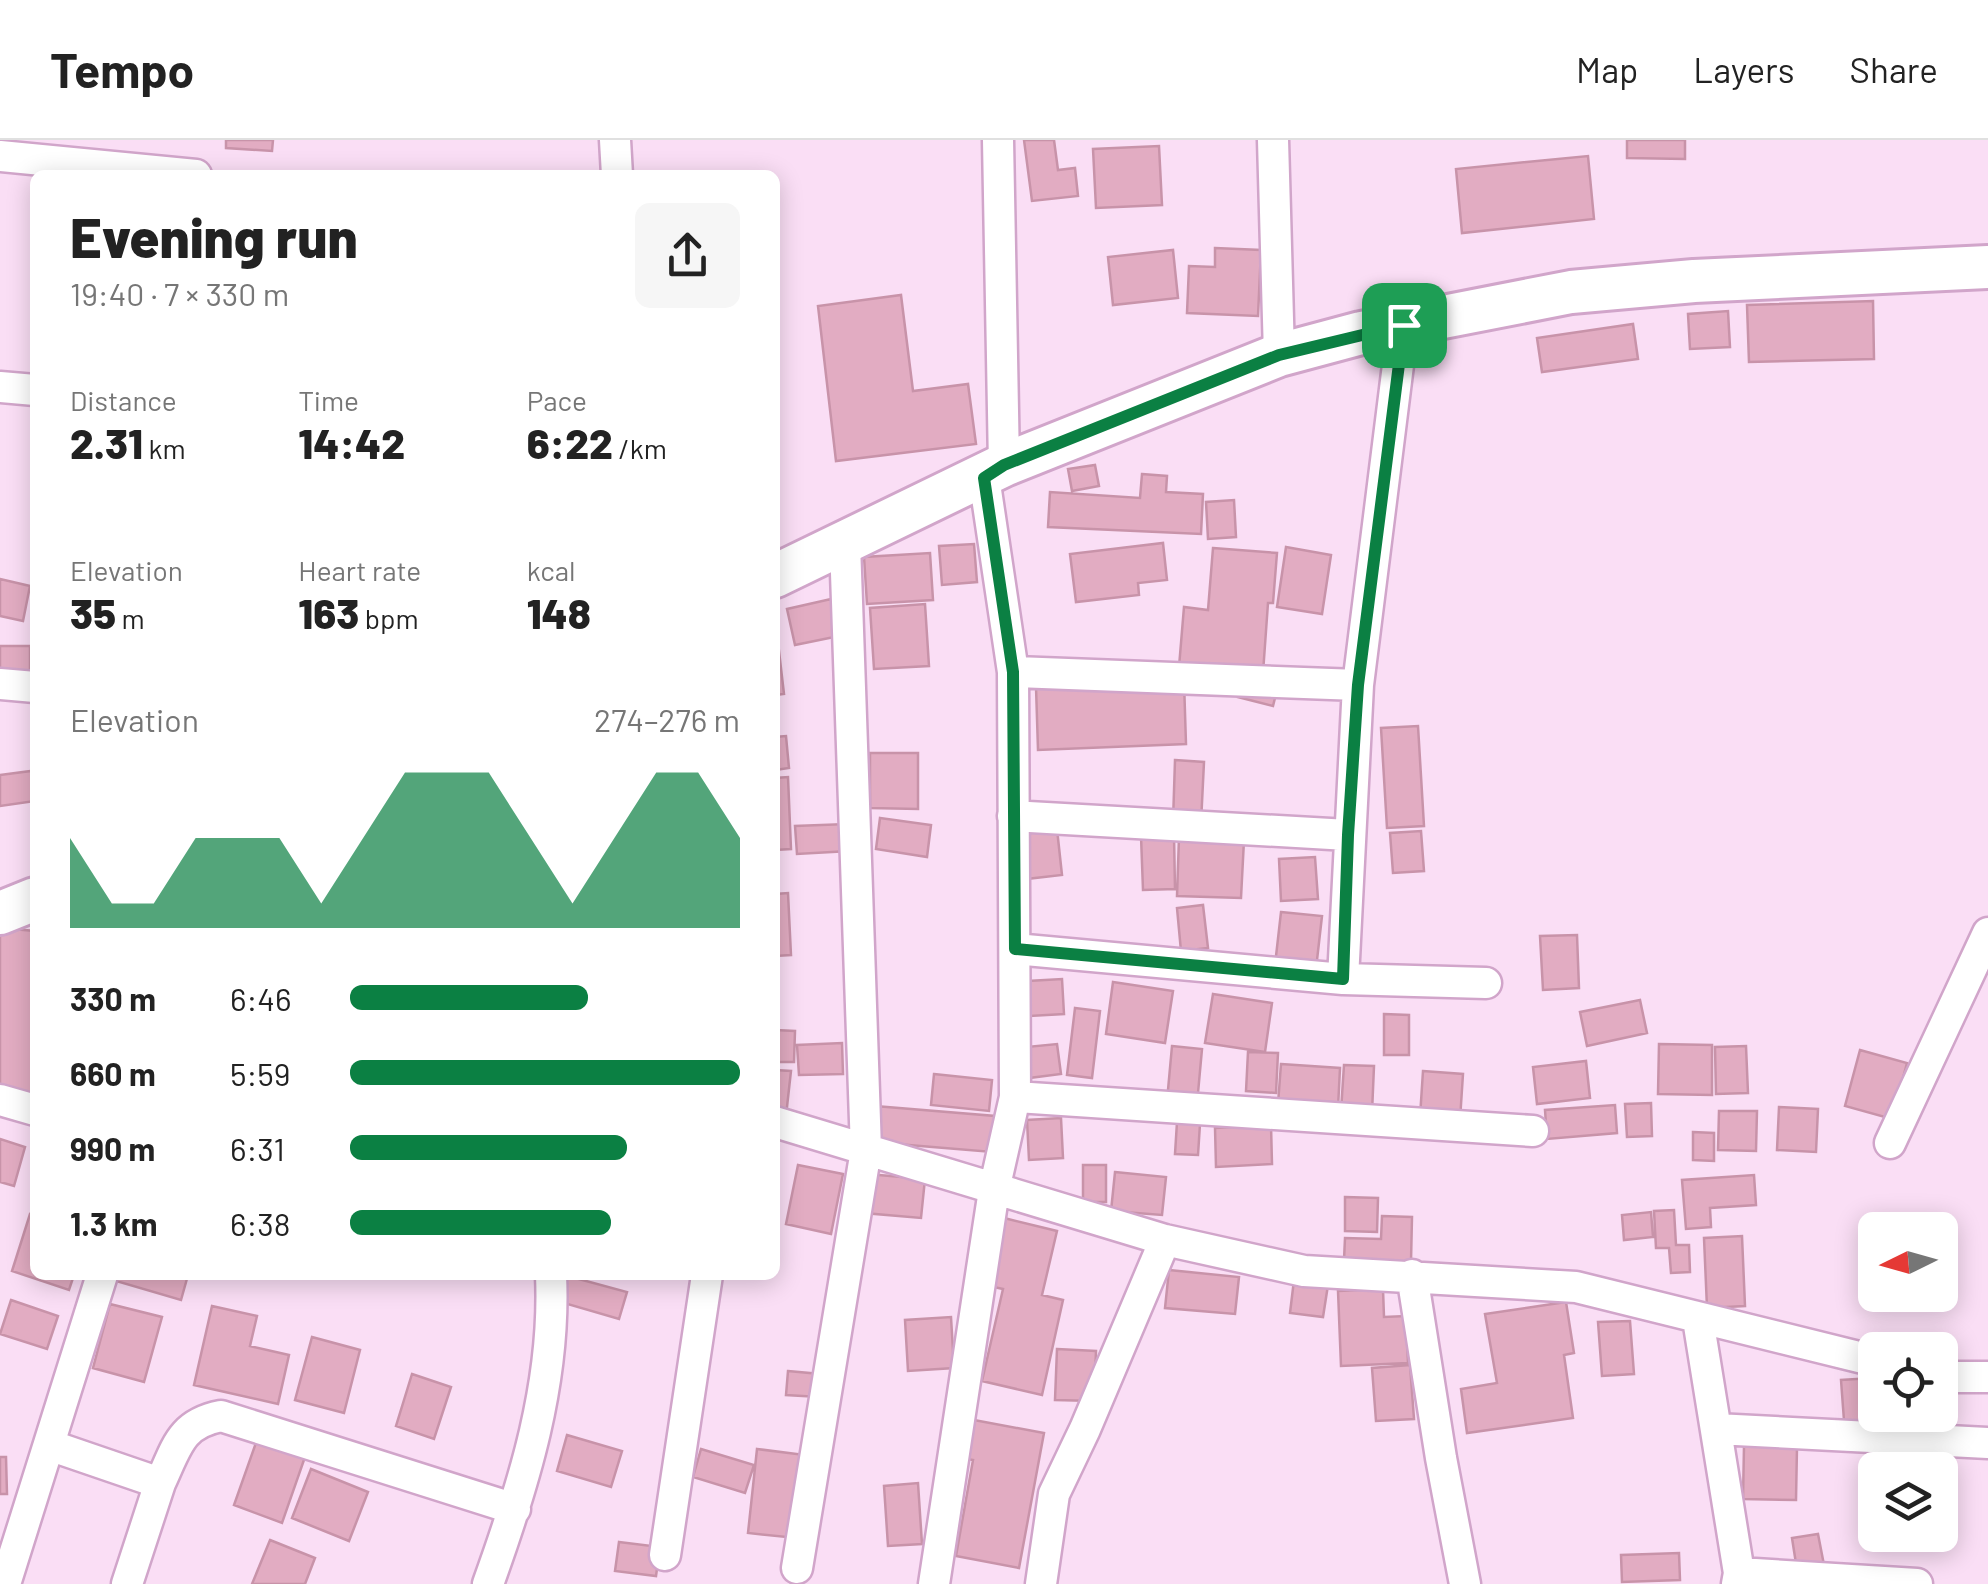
<!DOCTYPE html>
<html lang="en">
<head>
<meta charset="utf-8">
<style>
	:root { --surface:#fff; --page:#f6f6f6; --text:#222; --muted:#767676; --line:#e0e0e0; --accent:#0b8043 }
	body { margin:0; font-family:Barlow,sans-serif; background:var(--page); color:var(--text); height:100vh; display:flex; flex-direction:column; font-size:38px; white-space:nowrap }
	* { box-sizing:border-box; margin:0 }
	p { font-size:32px; color:var(--muted) }
	.icon { flex:none; width:55px; height:55px; fill:none; stroke:currentColor; stroke-width:2; stroke-linecap:round; stroke-linejoin:round }
	.map { position:relative; flex:1; overflow:hidden }
	.panel { position:absolute; left:30px; top:30px; width:750px; height:1110px; display:flex; flex-direction:column; background:var(--surface); border-radius:15px; box-shadow:0 5px 25px #0003 }
	.panel>* { flex:none }
	.needle { width:65px; rotate:265deg }
	.controls { position:absolute; left:1858px; top:1072px; display:grid; gap:20px }
	.controls a { display:grid; place-items:center; width:100px; height:100px; border-radius:15px; background:var(--surface); box-shadow:0 5px 25px #0003; font-size:50px }
	.pin { position:absolute; display:grid; place-items:center; width:85px; height:85px; color:#fff; margin:-42px; border-radius:20px; box-shadow:0 5px 15px #0006 }
	.round { display:grid; place-items:center; flex:none; width:105px; height:105px; border-radius:15px; background:var(--page) }
	.overview { display:flex; align-items:center; justify-content:space-between; height:170px; padding:0 40px }
	h1 { font-size:55px; font-weight:800; line-height:75px }
	.stats { display:grid; grid-template-columns:repeat(3,1fr); gap:15px; height:170px; padding:10px 40px }
	.stats div { display:grid; align-content:center }
	.stats b { font-size:42px; font-weight:800 }
	.stats small { font-size:28px; font-weight:400 }
	.stats p { font-size:28px }
	.chart { height:280px; padding:20px 40px }
	.chart p { display:flex; justify-content:space-between }
	.chart svg { width:100%; height:180px; margin-top:10px; fill:var(--accent); opacity:.7 }
	ul { padding:0 40px; list-style:none; font-size:32px }
	li { display:grid; grid-template-columns:160px 120px 1fr; align-items:center; height:75px }
	li i { height:25px; border-radius:12px; background:var(--accent) }
	header { display:flex; align-items:center; gap:60px; box-sizing:border-box; height:140px; padding:0 50px; background:var(--surface); border-bottom:2px solid var(--line) }
	header strong { font-size:48px }
	nav { display:flex; gap:55px; margin-inline-start:auto; font-size:35px }
	.map>svg:first-child { display:block }
	.building { fill:#e2acc2; stroke:#c893a9; stroke-width:2.5 }
	.lines { fill:none; stroke-linecap:round; stroke-linejoin:round }
	.street-casing { stroke:#d1a5ca; stroke-width:35 }
	.secondary-casing { stroke:#d1a5ca; stroke-width:48 }
	.street { stroke:#fff; stroke-width:30 }
	.secondary { stroke:#fff; stroke-width:42 }
	.route-casing { stroke:#fff; stroke-width:20 }
	.route { stroke:#0b8043; stroke-width:12 }
</style>
</head>
<body>
<header>
<strong>Tempo</strong>
<nav><a>Map</a><a>Layers</a><a>Share</a></nav>
</header>
<div class="map">
<svg width="1988" height="1444" viewBox="0 0 1988 1444">
	<rect width="100%" height="100%" fill="#fadef5"/>
	<path class="building" d="M226,0H273L272,11L226,8Z
		M1024,0H1054L1058,30L1075,28L1078,56L1032,61Z
		M1627,0H1685V19L1627,18Z
		M1159,6L1162,65L1096,68L1093,9Z
		M1588,16L1594,79L1462,93L1456,29Z
		M1215,108L1261,110L1258,176L1187,173L1189,126L1215,127Z
		M1173,110L1178,158L1113,165L1108,117Z
		M901,155L913,251L968,244L976,304L836,321L818,166Z
		M1873,161L1874,219L1749,222L1747,165Z
		M1728,171L1730,207L1690,209L1688,174Z
		M1633,184L1638,219L1542,232L1537,198Z
		M1095,325L1099,346L1072,351L1068,329Z
		M1142,334L1167,336L1166,352L1203,354L1201,394L1048,387L1050,352L1140,358Z
		M1234,360L1236,397L1208,399L1206,362Z
		M1163,403L1167,440L1138,443L1139,455L1076,462L1070,414Z
		M974,404L977,442L942,445L939,406Z
		M1286,407L1331,415L1322,474L1277,467Z
		M1213,408L1277,413L1273,463H1268L1263,533L1179,527L1184,467L1208,470Z
		M930,413L933,460L867,464L864,417Z
		M0,439L30,446L23,481L0,476Z
		M831,459L839,496L795,505L787,469Z
		M925,464L929,526L874,529L870,468Z
		M775,477L784,554L775,555Z
		M0,506H30V531H0Z
		M1184,541L1186,604L1038,610L1036,547Z
		M1243,541L1277,550L1273,566L1238,557Z
		M1418,586L1424,686L1387,688L1381,588Z
		M786,596L789,628L775,630V597Z
		M870,613H918V669L870,668Z
		M1175,620L1204,622L1201,683L1173,682Z
		M31,631L35,661L0,666V635Z
		M788,637L791,709L775,710V638Z
		M880,678L931,685L927,717L876,709Z
		M847,684L849,711L797,714L795,686Z
		M1057,689L1062,735L1026,739L1022,692Z
		M1421,691L1424,731L1393,733L1390,693Z
		M1174,695L1175,749L1143,750L1141,696Z
		M1179,697L1244,700L1241,758L1177,756Z
		M1315,717L1318,759L1281,761L1279,719Z
		M788,753L791,815L775,816V754Z
		M1203,765L1208,808L1181,811L1177,768Z
		M1281,772L1322,776L1316,829L1275,825Z
		M0,788L35,791V905L31,956L0,953Z
		M1577,795L1579,848L1543,850L1540,796Z
		M1062,839L1064,874L1030,876L1028,841Z
		M1113,842L1173,851L1165,903L1106,894Z
		M1213,854L1272,863L1265,912L1205,903Z
		M1640,860L1647,893L1587,906L1580,872Z
		M1075,868L1100,871L1092,938L1067,935Z
		M1384,874L1409,875V915H1384Z
		M775,890L795,891L794,922H775Z
		M842,903L843,934L799,935L797,905Z
		M1057,904L1061,934L1029,938L1026,907Z
		M1659,904L1712,905V955L1658,954Z
		M1172,906L1202,909L1197,964L1167,961Z
		M1746,906L1748,953L1716,954L1715,907Z
		M1860,910L1907,923L1892,979L1845,966Z
		M1248,912L1278,913L1276,953L1246,951Z
		M1586,921L1590,958L1537,964L1533,927Z
		M1281,924L1340,928L1338,968L1278,964Z
		M1344,925L1374,926L1372,973L1341,971Z
		M775,930L791,931L786,976L775,975Z
		M1423,931L1463,934L1460,980L1420,977Z
		M934,934L992,940L989,971L931,965Z
		M1651,963L1652,996L1627,997L1625,964Z
		M1615,965L1617,993L1547,999L1545,970Z
		M875,966L995,976L992,1012L873,1002Z
		M1779,967L1818,969L1816,1012L1777,1010Z
		M1719,971H1757L1756,1011L1718,1010Z
		M1061,978L1063,1018L1029,1020L1027,980Z
		M1177,982L1200,984L1198,1015L1175,1014Z
		M1271,985L1272,1024L1216,1027L1215,988Z
		M1693,992L1714,993V1021L1693,1020Z
		M0,999L25,1007L14,1046L0,1042Z
		M798,1025L843,1034L831,1094L786,1084Z
		M1083,1025H1106V1062H1083Z
		M1115,1032L1166,1037L1162,1075L1111,1071Z
		M867,1034L925,1039L921,1078L864,1073Z
		M1754,1035L1756,1065L1710,1068L1711,1087L1686,1089L1682,1040Z
		M1345,1057L1378,1058L1377,1092L1345,1091Z
		M1674,1070L1676,1105H1689L1690,1132L1671,1133L1669,1108H1656L1654,1071Z
		M1651,1072L1653,1097L1624,1100L1622,1075Z
		M30,1074L35,1075V1135H74L69,1150L12,1131Z
		M1382,1076L1412,1077L1411,1122L1344,1120L1345,1098L1381,1099Z
		M1004,1078L1057,1091L1042,1155L1063,1160L1042,1255L982,1241L1003,1149L989,1146Z
		M1742,1096L1745,1166L1707,1168L1704,1098Z
		M1169,1130L1239,1137L1235,1174L1165,1168Z
		M118,1135H188L181,1160L116,1141Z
		M564,1135L627,1152L619,1179L557,1161Z
		M1294,1140L1328,1145L1323,1177L1290,1173Z
		M1383,1149L1384,1177L1406,1176L1408,1223L1341,1226L1338,1151Z
		M11,1160L58,1176L47,1209L0,1194Z
		M1566,1162L1574,1213L1564,1215L1573,1278L1467,1293L1461,1249L1497,1243L1485,1174Z
		M110,1164L162,1177L144,1242L93,1228Z
		M212,1166L257,1176L250,1206L289,1215L278,1264L194,1245Z
		M951,1177L954,1228L908,1231L905,1180Z
		M1630,1181L1634,1234L1602,1236L1598,1182Z
		M312,1197L360,1210L344,1273L295,1260Z
		M1057,1209L1096,1211L1094,1261L1055,1260Z
		M1410,1225L1414,1279L1376,1281L1372,1228Z
		M788,1231L820,1234L819,1257L786,1255Z
		M412,1234L451,1247L434,1299L396,1286Z
		M1872,1238L1876,1292L1845,1294L1841,1240Z
		M974,1280L1044,1293L1019,1428L956,1416L973,1320L967,1319Z
		M567,1295L622,1311L611,1347L557,1331Z
		M257,1300L305,1317L282,1383L234,1365Z
		M1744,1306L1797,1307L1796,1360L1743,1359Z
		M701,1309L754,1325L745,1353L693,1337Z
		M757,1309L805,1315L796,1398L748,1393Z
		M0,1317H6L7,1354H0Z
		M311,1329L368,1352L349,1401L292,1378Z
		M1862,1335H1875V1380H1861Z
		M918,1343L922,1404L888,1406L884,1346Z
		M1818,1394L1824,1425L1797,1430L1792,1398Z
		M270,1400L315,1418L305,1444H252Z
		M619,1402L660,1407L656,1436L615,1431Z
		M1679,1413L1680,1440L1622,1442L1621,1415Z"/>
	<g class="lines">
		<g class="street-casing">
			<path id="street" d="M615,0L617,35
				M998,0L1004,325
				M1273,0L1279,215
				M0,16L196,35
				M0,247L35,250
				M1013,532L1358,545
				M0,544L35,547
				M1013,676L1348,695
				M1015,809L1343,839L1486,843
				M1343,839L1358,545L1403,185
				M1015,957L1533,991
				M0,960L35,970
				M775,982L1165,1100L1304,1131L1576,1147L1875,1221
				M1890,1003L1988,793
				M1412,1135L1441,1318L1465,1444
				M1698,1179L1739,1433L1737,1444
				M1940,1237H1988
				M1716,1289L1988,1303
				M49,1305L160,1343C177,1307 180,1284 221,1276L515,1369
				M665,1415L707,1135
				M797,1428L866,1010L845,404
				M1739,1433L1917,1444
				M5,1444L102,1135
				M127,1444L160,1343
				M488,1444C524,1344 556,1242 551,1135
				M934,1444L994,1050L1015,957L1013,532L984,337
				M1041,1444L1054,1354L1085,1289L1165,1100"/>
		</g>
		<g class="secondary-casing">
			<path id="secondary" d="M775,436L1004,325L1279,215L1361,193L1571,152L1694,141L1988,127
				M0,773L35,759"/>
		</g>
		<use href="#street" class="street"/>
		<use href="#secondary" class="secondary"/>
	</g>
	<g class="lines">
		<g class="route-casing">
			<path id="route" d="M1404,185L1358,545L1348,695L1343,839L1015,809L1013,532L984,338L1004,325L1279,215Z"/>
		</g>
		<use href="#route" class="route"/>
	</g>
</svg>
<div class="controls">
<a><svg class="needle" viewBox="-14 -14 28 28"><path d="M0-13l5 13h-10z" fill="#e53935"/><path d="M0 13l5-13h-10z" fill="#767676"/></svg></a>
<a><svg class="icon" aria-label="locate" viewBox="0 0 24 24"><circle cx="12" cy="12" r="6"/><path d="M12 2v4M12 18v4M2 12h4M18 12h4"/></svg></a>
<a><svg class="icon" aria-label="layers" viewBox="0 0 24 24"><path d="M12 4l9 5-9 5-9-5zM3 14l9 5 9-5"/></svg></a>
</div>
<div class="pin" style="left:1404px;top:185px;background:#1e9e55"><svg class="icon" aria-label="arrive" viewBox="0 0 24 24"><path d="M6 21V4h12l-3 4 3 4H6"/></svg></div>
<section class="panel">
<div class="overview"><div><h1>Evening run</h1><p>19:40 · 7 × 330 m</p></div><a class="round"><svg class="icon" aria-label="share" viewBox="0 0 24 24"><path d="M12 15V3M7 8l5-5 5 5M5 13v7h14v-7"/></svg></a></div>
<div class="stats">
<div><p>Distance</p><b>2.31<small> km</small></b></div>
<div><p>Time</p><b>14:42</b></div>
<div><p>Pace</p><b>6:22<small> /km</small></b></div>
</div>
<div class="stats">
<div><p>Elevation</p><b>35<small> m</small></b></div>
<div><p>Heart rate</p><b>163<small> bpm</small></b></div>
<div><p>kcal</p><b>148</b></div>
</div>
<div class="chart"><p><span>Elevation</span>274–276 m</p>
<svg viewBox="0 0 160 44" preserveAspectRatio="none"><path d="M0 44V22L10 38L20 38L30 22L40 22L50 22L60 38L70 22L80 6L90 6L100 6L110 22L120 38L130 22L140 6L150 6L160 22V44z"/></svg>
</div>
<ul>
<li><b>330 m</b>6:46<i style="width:61%"></i></li>
<li><b>660 m</b>5:59<i style="width:100%"></i></li>
<li><b>990 m</b>6:31<i style="width:71%"></i></li>
<li><b>1.3 km</b>6:38<i style="width:67%"></i></li>
</ul>
</section>
</div>
</body>
</html>
